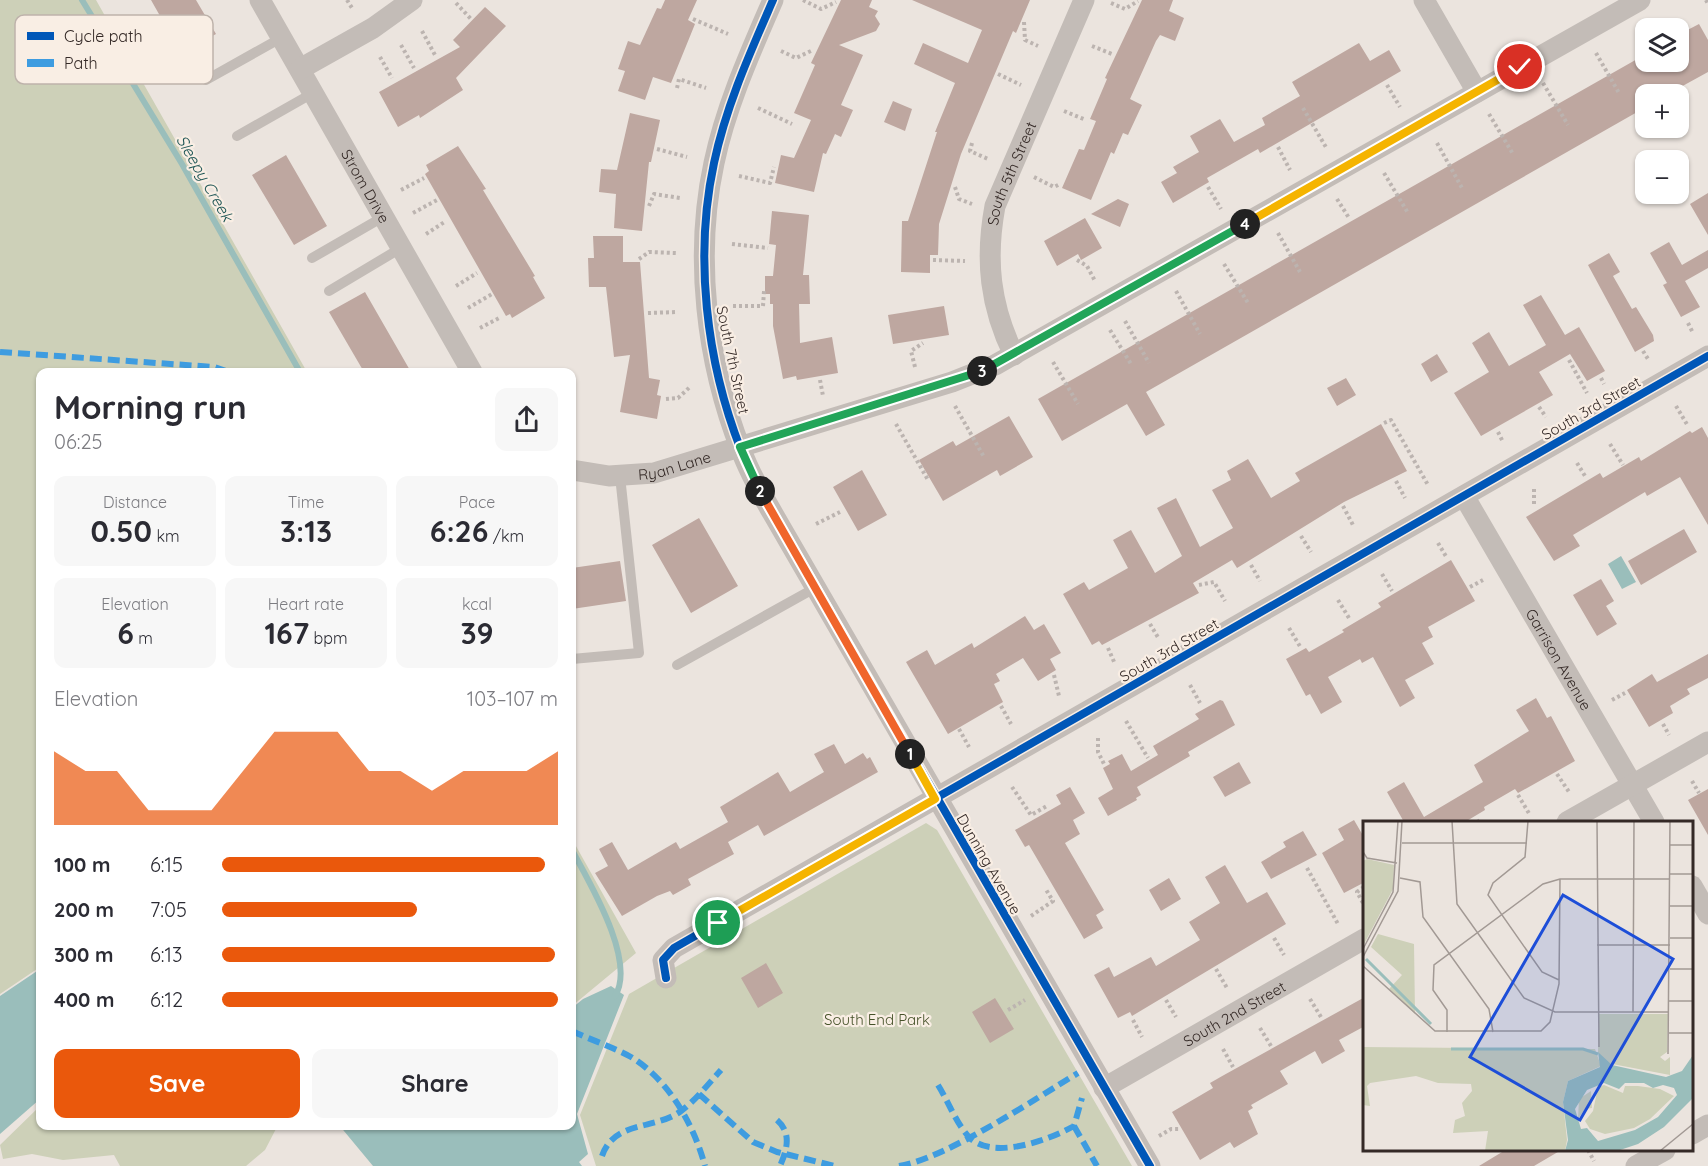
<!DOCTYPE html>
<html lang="en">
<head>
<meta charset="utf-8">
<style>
	:root { --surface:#fff; --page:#f7f7f7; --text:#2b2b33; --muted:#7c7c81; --accent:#ea580c }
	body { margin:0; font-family:Quicksand,sans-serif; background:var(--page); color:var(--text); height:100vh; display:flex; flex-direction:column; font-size:22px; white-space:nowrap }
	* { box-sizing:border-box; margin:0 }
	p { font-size:20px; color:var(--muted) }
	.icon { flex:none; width:33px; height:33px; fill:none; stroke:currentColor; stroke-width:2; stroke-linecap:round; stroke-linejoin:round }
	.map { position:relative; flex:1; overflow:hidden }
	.drawer { position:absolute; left:36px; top:368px; width:540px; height:762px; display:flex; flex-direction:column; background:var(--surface); border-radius:12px; box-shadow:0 2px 4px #0004 }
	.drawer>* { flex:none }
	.tools { position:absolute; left:1635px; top:18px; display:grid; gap:12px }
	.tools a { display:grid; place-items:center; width:54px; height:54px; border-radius:12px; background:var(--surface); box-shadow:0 2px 4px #0004; font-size:30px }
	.pin { position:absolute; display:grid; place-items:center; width:51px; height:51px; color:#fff; margin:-26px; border:3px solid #fff; border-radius:50%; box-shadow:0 2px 6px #0007 }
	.km { position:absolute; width:30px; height:30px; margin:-15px; border-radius:50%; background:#222; color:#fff; font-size:16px; line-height:30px; text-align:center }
	.round { display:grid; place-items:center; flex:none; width:63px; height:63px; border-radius:12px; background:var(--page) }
	.overview { display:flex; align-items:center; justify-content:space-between; height:102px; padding:0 18px }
	h1 { font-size:33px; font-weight:800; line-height:45px }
	.metrics { display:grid; grid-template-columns:repeat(3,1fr); gap:9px; height:102px; padding:6px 18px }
	.metrics div { display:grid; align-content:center; border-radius:12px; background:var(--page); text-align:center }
	.metrics b { font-size:30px; font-weight:800 }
	.metrics small { font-size:16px; font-weight:400 }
	.metrics p { font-size:16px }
	.chart { height:168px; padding:12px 18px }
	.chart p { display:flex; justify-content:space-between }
	.chart svg { width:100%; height:108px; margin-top:6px; fill:var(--accent); opacity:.7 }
	.button { display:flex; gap:12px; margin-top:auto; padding:12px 18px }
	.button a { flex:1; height:69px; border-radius:12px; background:var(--accent); color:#fff; font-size:24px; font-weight:800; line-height:69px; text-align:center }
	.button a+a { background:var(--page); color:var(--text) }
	ul { padding:0 18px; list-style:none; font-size:20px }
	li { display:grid; grid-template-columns:96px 72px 1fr; align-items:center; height:45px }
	li i { height:15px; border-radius:8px; background:var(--accent) }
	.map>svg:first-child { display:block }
	.green { fill:#cdd0b8 }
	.water { fill:#9abebb }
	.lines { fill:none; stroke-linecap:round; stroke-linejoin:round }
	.stream { stroke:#9abebb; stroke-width:6 }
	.building { fill:#bea7a0 }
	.path { stroke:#bcb4b0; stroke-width:4; stroke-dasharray:3 3; stroke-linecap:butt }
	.service { stroke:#c3bcb7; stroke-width:10 }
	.minor { stroke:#c3bcb7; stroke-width:21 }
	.quiet { stroke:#3e9ce0; stroke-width:6; stroke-dasharray:12 6; stroke-linecap:butt }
	.cycleway-casing { stroke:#f9eee4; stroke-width:11 }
	.cycleway { stroke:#0057b8; stroke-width:8 }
	.split-1-casing { stroke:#fff; stroke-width:12 }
	.split-2-casing { stroke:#fff; stroke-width:12 }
	.split-3-casing { stroke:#fff; stroke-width:12 }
	.split-4-casing { stroke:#fff; stroke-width:12 }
	.split-5-casing { stroke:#fff; stroke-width:12 }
	.split-1 { stroke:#f5b400; stroke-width:8 }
	.split-2 { stroke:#f0652b; stroke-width:8 }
	.split-3 { stroke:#22a559; stroke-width:8 }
	.split-4 { stroke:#22a559; stroke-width:8 }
	.split-5 { stroke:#f5b400; stroke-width:8 }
	.labels { text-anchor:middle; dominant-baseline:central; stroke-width:4.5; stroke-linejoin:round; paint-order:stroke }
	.street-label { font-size:15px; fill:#342926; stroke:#f9eee4 }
	.park-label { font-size:15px; fill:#46522a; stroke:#f9eee4 }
	.water-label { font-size:16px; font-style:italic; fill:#1c5454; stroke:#f9eee4 }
	.inset-river { fill:none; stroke:#9abebb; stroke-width:3 }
	.inset-road { fill:none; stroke:#a29994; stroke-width:1.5 }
	.view { fill:#1d4ed8; fill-opacity:0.15; stroke:#1d4ed8; stroke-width:3 }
	.inset-edge { fill:none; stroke:#342926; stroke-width:3 }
	.key { fill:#f9eee4; stroke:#beb3ab; stroke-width:1.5 }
	.key-label { font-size:16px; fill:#342926 }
</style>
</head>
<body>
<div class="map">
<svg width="1708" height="1166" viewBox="0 0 1708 1166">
	<rect width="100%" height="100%" fill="#ebe4de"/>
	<path class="green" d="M0,0H96L307,372H40V967L0,994Z
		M926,823L937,830L1132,1166H596L580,1115L629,994Z
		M572,839L636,953L572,1006Z
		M40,1106V1125H278L265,1150L246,1166H120L114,1155L63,1160L32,1154L3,1159L0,1145Z"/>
	<path class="water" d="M1621,556L1636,582L1622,589L1608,564Z
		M40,969V1099L0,1134V996Z
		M611,986L624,995L577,1114L588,1154L579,1162L582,1166H373L339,1125H572V1008L583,999Z"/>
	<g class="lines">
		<path class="stream" d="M82,0L182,164L300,372
			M572,850C589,882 637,961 615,996"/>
	</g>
	<path class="building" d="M151,0H196L216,34L181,53Z
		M665,0H697L688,20L695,24L671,83L653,77L645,100L618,91L625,71L618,69L628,41L640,45L657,8L661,9Z
		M841,0H872L869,7L878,11L875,16L880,24L876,31L839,45L863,55L841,105L853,110L841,137L835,134L826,154L823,153L814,192L775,183L781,155L794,158L811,120L794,113L815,65L811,63Z
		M912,0H1030L1016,33L1013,31L961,154L939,224L938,255H930V273L901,272L902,221H908L937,132H935L955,83L914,64L923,43L968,63L982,30Z
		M1142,0H1173L1169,11L1184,18L1175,41L1160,35L1156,41L1130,99L1142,105L1128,135L1123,133L1114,154L1111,152L1091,200L1062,188L1079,149L1084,150L1096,121L1090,119L1107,79L1105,78Z
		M485,7L506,26L456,78L463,90L420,118L419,115L398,127L379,92L460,47L453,40Z
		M1699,24L1708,40V72L1668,94H1646V107L1146,392L1165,425L1146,436L1127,404L1062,441L1038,399L1646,54V62H1678V35Z
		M1359,43L1370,61L1389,50L1401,71L1260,153L1258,149L1207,178L1209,182L1173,203L1161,182L1177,173L1173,167L1199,152L1190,136L1220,119L1234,142L1265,125L1262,118L1300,96L1292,82Z
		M893,101L912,109L905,131L884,122Z
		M630,113L660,120L651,162H649L642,231L614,228L616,194L599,192L601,169L617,170Z
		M458,146L486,189L483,190L535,276L533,277L545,298L512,318L510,314L506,316L425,174L429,171L426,165Z
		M286,155L327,226L294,245L252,175Z
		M1708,193V235L1690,204Z
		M1118,199L1129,204L1120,227L1091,214Z
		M772,211L809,215L803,275H809L810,304H799L800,343L832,337L838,373L797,380L796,376L783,379L773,326V304H770V294H765V276H773L776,245L769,244Z
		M1085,218L1102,248L1081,260L1078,254L1057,266L1044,241Z
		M593,236H623V262H640L649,378L660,380L657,395L661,396L657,419L620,412L630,355L614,357L606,287H589L588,258H594Z
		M1669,242L1682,265L1708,250V268L1685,281L1700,307L1681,317L1663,285L1667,283L1650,253Z
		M1609,253L1620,272L1613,276L1632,309L1636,307L1653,335L1654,341L1635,352L1588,265Z
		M365,292L411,372H364L329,312Z
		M1541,295L1565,335L1579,327L1605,371L1587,381L1570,354L1539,372L1553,395L1481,436L1454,393L1489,372L1472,343L1489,332L1509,366L1546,345L1523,305Z
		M944,306L949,335L893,344L888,315Z
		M1437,354L1448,372L1431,382L1421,364Z
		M1346,378L1356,395L1337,406L1327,388Z
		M1009,416L1033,457L1000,476L997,470L943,501L919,460L953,441L956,446Z
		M1381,424L1407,471L1344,502L1237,568L1232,560L1193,583L1199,593L1102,645L1099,641L1092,645L1063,594L1084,582L1089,590L1128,568L1113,540L1131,530L1155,573L1182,556L1157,508L1176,498L1200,547L1233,528L1212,490L1231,480L1227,471L1248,459L1271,498L1300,481L1295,473Z
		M1702,427L1708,438V525L1680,477L1647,496L1645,492L1573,535L1580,546L1554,561L1526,517L1600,473L1603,478L1639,457L1641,461L1690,431L1692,433Z
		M862,470L887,515L858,531L833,487Z
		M699,518L738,586L691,613L652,545Z
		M1684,529L1697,552L1641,585L1628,561Z
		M1451,560L1475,601L1428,627L1433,637L1422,643L1434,664L1405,680L1415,698L1400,707L1373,657L1362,663L1360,659L1328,677L1342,702L1321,714L1310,694L1306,696L1286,659L1306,648L1309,652L1344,632L1342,630L1381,607L1378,603Z
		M620,561L626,601L572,609V568Z
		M1601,579L1614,601L1606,606L1617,624L1597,636L1573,595Z
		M1025,616L1034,630L1044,624L1061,653L1050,659L1056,670L1038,681L1023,658L996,674L1000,681L994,684L1003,702L948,734L906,662L927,650L935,665L972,643L974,648Z
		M1708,654V678L1687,689L1690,694L1670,706L1673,713L1649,727L1627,690L1652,674L1657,682Z
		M1536,698L1547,718L1551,716L1575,761L1518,793L1515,789L1484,807L1485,810L1465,822H1404L1387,792L1404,782L1424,817L1483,782L1474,765L1529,731L1516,710Z
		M1220,700L1223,701L1235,725L1188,752L1190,756L1137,787L1141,795L1136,798L1137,800L1108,816L1098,798L1113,789L1103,768L1110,764L1108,761L1122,754L1131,771L1158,755L1153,746L1199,719L1195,714Z
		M834,744L845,764L863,753L867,759L870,757L878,772L764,836L758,825L728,842L734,854L688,879L691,885L673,895L670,891L657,896L622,916L595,873L608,866L599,849L612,842L628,870L676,842L680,849L728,822L720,807L778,772L790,792L824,772L814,754Z
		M1239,762L1251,783L1225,797L1213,777Z
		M1070,787L1085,813L1073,820L1080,834L1065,843L1104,910L1096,915L1103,928L1084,939L1029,845L1025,847L1015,830L1061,804L1056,795Z
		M1708,789V835L1688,800Z
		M1354,820L1365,839V882L1344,893L1322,853L1344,840L1338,829Z
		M1303,831L1317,855L1271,879L1261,862L1286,847L1283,842Z
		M1225,865L1247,903L1267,892L1286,924L1132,1016L1130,1012L1118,1018L1094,975L1109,967L1114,977L1151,957L1156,966L1200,940L1189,922L1220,903L1205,877Z
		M1169,878L1181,899L1161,911L1149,890Z
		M766,963L783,993L758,1008L741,978Z
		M1365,997V1026L1339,1040L1345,1051L1322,1064L1315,1051L1280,1071L1288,1084L1251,1105L1253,1108L1248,1111L1258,1134L1234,1148L1230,1142L1200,1160L1172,1112L1213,1088L1210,1083L1224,1075Z
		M995,998L1014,1029L990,1043L972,1012Z
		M1507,1149H1563L1534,1166H1479Z"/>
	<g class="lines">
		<path class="path" d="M347,0L352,8
			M803,0L821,9L836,2
			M1706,0L1708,4
			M456,3L471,19
			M1111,3L1125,9L1138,1
			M693,19L728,34
			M1024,22L1025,40L1038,46
			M1650,23L1653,28
			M422,31L435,55
			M401,45L414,68
			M1092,46L1112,54
			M781,51L796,58L813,50
			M1596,53L1619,93
			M380,57L392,78
			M1672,62L1674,64
			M998,74L1021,85
			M1543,83L1568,125
			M1387,85L1400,107
			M677,88L679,79L706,88
			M758,108L792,124
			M1303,108L1327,149
			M1064,111L1086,120
			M1489,114L1513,154
			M972,143L970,151L988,159
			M1437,143L1462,188
			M1278,147L1290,170
			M657,149L687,157
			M1384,173L1408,213
			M739,176L770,183L774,167
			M1034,177L1054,187L1060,184
			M955,187L959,199L972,204
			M1208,187L1221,209
			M401,190L424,178
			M1337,199L1349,218
			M649,206L654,194L680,198
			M413,213L437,200
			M1278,233L1300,272
			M426,234L446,221
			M732,244L768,248
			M639,259L649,252L676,253
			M933,260L965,261
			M1077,260L1087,266L1095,281
			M1224,264L1248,303
			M456,286L477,273
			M1176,291L1200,334
			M733,306H763L764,291
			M468,308L492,294
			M648,313L678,312
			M1125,321L1149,363
			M1688,323L1693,333
			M480,328L501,317
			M1110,330L1131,364
			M1643,351L1648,359
			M1569,360L1587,393
			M1053,362L1078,404
			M915,367L911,351L923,343
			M1601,378L1604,384
			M820,380L823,396
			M666,399L678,398L691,386
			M955,406L984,457
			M1676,406L1688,426
			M1539,407L1546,417
			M1384,423L1391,420L1428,485
			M896,424L928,480
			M1498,432L1503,442
			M1610,444L1623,465
			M1577,463L1585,476
			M1396,481L1405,498
			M1534,504V488
			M1343,506L1354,527
			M816,524L840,512
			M1301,536L1311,552
			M1438,543L1447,558
			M1251,565L1260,581
			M1382,574L1392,591
			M1199,585L1214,582L1225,601
			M1470,587L1483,580
			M1338,600L1349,618
			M1150,624L1159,639
			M1289,628L1301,648
			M1108,648L1115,664
			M1054,675L1059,696
			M1190,685L1200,703
			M1612,700L1625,693
			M1001,706L1011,724
			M1126,721L1148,758
			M1663,724L1669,735
			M959,729L969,747
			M1098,738V752L1104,764
			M1557,774L1569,792
			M1692,781L1699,793
			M1012,787L1031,815L1047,806
			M1518,795L1530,815
			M1477,822L1481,820L1482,822
			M1307,868L1338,924
			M1364,887L1357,892L1364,905
			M1031,916L1053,901L1045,888
			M1274,938L1284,955
			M1216,969L1227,988
			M1310,999L1321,1017
			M1166,1000L1176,1017
			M1008,1010L1025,1000
			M1133,1020L1142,1037
			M1260,1028L1271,1046
			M1223,1049L1233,1067
			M1159,1136L1171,1129H1179
			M1588,1150L1594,1161"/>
		<path class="service" d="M206,80L281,38
			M237,136L313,93
			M312,258L383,217
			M329,291L401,248
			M572,659L639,653L620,476
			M677,665L815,588"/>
		<g class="minor">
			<path id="s1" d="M260,0L472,372"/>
			<path d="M773,0C750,53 726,106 714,163C694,256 706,361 741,450C750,474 763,497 776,519L1150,1166"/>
			<path d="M1424,0L1477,92"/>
			<path d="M300,69L373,28L412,0"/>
			<path id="s2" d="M1014,355C990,306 985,260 995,206L1084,0"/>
			<path id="s3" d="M572,470L609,476L654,473L952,382L995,365L1640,0"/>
			<path id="s4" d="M1464,496L1654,822"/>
			<path d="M1567,822L1708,742"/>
			<path d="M1692,886L1708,914"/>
			<path d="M666,978L663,960L674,948L1708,356"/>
			<path id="s5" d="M1104,1088L1364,939"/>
			<path d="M1692,1134L1708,1125"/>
			<path d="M1636,1166L1665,1150"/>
		</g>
		<path class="quiet" d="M0,352L214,367L229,372
			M572,1031C591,1040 613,1047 631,1057C669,1080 694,1125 705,1166
			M938,1085C948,1101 956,1123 969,1137C992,1161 1049,1140 1074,1126L1082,1098
			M699,1094L753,1142L777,1152L835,1166
			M777,1120C792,1133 787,1150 780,1166
			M1074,1126L1097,1166
			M602,1156C614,1120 656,1130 681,1111C696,1100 709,1083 721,1070
			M899,1166C945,1159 1035,1099 1078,1073"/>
		<g class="cycleway-casing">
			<path id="cycleway" d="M773,0C750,53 726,106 714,163C694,256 706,361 741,450C750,474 763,497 776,519L1150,1166
				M666,978L663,960L674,948L1708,356"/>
		</g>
		<use href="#cycleway" class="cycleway"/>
	</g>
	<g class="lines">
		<g class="split-1-casing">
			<path id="split-1" d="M718,923L935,799L910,754"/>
		</g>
		<g class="split-2-casing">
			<path id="split-2" d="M760,491L910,754"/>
		</g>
		<g class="split-3-casing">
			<path id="split-3" d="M760,491L740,447L982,371"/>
		</g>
		<g class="split-4-casing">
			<path id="split-4" d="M982,371L1245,224"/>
		</g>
		<g class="split-5-casing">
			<path id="split-5" d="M1245,224L1520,67"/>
		</g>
		<use href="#split-1" class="split-1"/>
		<use href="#split-2" class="split-2"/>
		<use href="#split-3" class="split-3"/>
		<use href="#split-4" class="split-4"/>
		<use href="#split-5" class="split-5"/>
	</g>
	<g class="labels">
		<g class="street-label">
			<text stroke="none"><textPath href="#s2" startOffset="189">South 5th Street</textPath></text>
			<text stroke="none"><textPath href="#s1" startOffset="214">Strom Drive</textPath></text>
			<text transform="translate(733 360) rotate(78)">South 7th Street</text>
			<text transform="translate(1591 408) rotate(-30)">South 3rd Street</text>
			<text stroke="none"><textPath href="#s3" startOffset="104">Ryan Lane</textPath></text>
			<text transform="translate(1169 650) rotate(-30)">South 3rd Street</text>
			<text stroke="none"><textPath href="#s4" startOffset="189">Garrison Avenue</textPath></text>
			<text transform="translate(989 864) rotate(60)">Dunning Avenue</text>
			<text stroke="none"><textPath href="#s5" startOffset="150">South 2nd Street</textPath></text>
		</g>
		<g class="park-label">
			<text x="877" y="1019">South End Park</text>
		</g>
		<g class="water-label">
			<text transform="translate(205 178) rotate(60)">Sleepy Creek</text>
		</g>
	</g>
	<g transform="translate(1363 821)">
		<rect width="330" height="330" fill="#ebe4de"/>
		<path d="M4,38L31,44L30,68L0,125V40ZM15,113L51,123L52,193L26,168L39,154L8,126ZM236,193H305L304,231L297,236L302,240L307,236V254L244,242L235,231ZM0,226L232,228L238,245L205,260L200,281L204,319L202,330H122L125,310L90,312L92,299L102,295L99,282L109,270L108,263L75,262L53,255L7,262L4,265L7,285L0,284ZM241,264L260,272L262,265H275L297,268L311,275L287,298L271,307L242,313L227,308L222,300L230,290L235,266ZM228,270L229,287L222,288L215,298L216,278Z" fill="#cdd0b8"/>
		<path d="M235,231L249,244L303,256L319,250L330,234V277L301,306L275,323L254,330H202L205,319L200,281L205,260L237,246ZM241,262L256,268L262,262H281L290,267L300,264L311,267L314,274L295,296L272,309L235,320L224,307L218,308L212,288L224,269Z" fill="#9abebb" fill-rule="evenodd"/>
		<path class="inset-river" d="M3,138L68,203M88,228H220L235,233"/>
		<path class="inset-road" d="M89,0L94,83L161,177L192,191H306M165,0L162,36L130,62L125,74L179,151L196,159M234,0L236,226M39,22H164M307,24H330M0,31L4,37L34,42M307,53H330M37,57L57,61L60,96L126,188L130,211M307,85H330M307,117H330M234,124H307M0,128L30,71L35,0M0,136L35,70L39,0M0,145L72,210H178L187,201L196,163L197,58M307,148H330M306,180H330M270,191L271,0M84,211V189L70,169L71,144L180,63L197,58H307M306,212H330M305,233L307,0M297,330L330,303"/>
		<path class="view" d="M200,74L310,138L217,299L107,236Z"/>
		<rect width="330" height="330" class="inset-edge"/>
	</g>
	<rect x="15" y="15" width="198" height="69" rx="9" class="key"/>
	<rect x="27" y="32" width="27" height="8" fill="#0057b8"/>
	<rect x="27" y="59" width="27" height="8" fill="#3e9ce0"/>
	<g class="key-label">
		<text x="64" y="42">Cycle path</text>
		<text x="64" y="69">Path</text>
	</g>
</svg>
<div class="tools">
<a><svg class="icon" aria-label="layers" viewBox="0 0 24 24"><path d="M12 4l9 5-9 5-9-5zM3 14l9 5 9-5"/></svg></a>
<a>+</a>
<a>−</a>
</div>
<div class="pin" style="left:718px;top:923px;background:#1e9e55"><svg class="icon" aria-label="arrive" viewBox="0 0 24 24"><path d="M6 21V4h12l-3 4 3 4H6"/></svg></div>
<div class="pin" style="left:1520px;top:67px;background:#d93025"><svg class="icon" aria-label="check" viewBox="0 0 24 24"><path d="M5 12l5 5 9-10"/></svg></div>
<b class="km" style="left:910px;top:754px">1</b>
<b class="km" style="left:760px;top:491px">2</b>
<b class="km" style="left:982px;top:371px">3</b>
<b class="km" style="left:1245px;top:224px">4</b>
<section class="drawer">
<div class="overview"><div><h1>Morning run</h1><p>06:25</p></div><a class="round"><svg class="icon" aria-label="share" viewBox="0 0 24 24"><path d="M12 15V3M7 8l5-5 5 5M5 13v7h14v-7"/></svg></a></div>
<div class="metrics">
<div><p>Distance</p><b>0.50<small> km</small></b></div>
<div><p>Time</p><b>3:13</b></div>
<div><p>Pace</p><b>6:26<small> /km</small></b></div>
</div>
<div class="metrics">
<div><p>Elevation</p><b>6<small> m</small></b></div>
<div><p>Heart rate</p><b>167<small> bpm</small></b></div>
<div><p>kcal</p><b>39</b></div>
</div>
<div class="chart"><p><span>Elevation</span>103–107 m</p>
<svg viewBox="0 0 160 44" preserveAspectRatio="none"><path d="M0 44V14L10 22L20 22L30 38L40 38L50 38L60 22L70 6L80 6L90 6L100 22L110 22L120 30L130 22L140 22L150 22L160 14V44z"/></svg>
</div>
<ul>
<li><b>100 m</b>6:15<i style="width:96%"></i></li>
<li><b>200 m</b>7:05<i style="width:58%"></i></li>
<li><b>300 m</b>6:13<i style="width:99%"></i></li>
<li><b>400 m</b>6:12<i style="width:100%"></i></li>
</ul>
<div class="button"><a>Save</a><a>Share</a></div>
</section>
</div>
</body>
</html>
